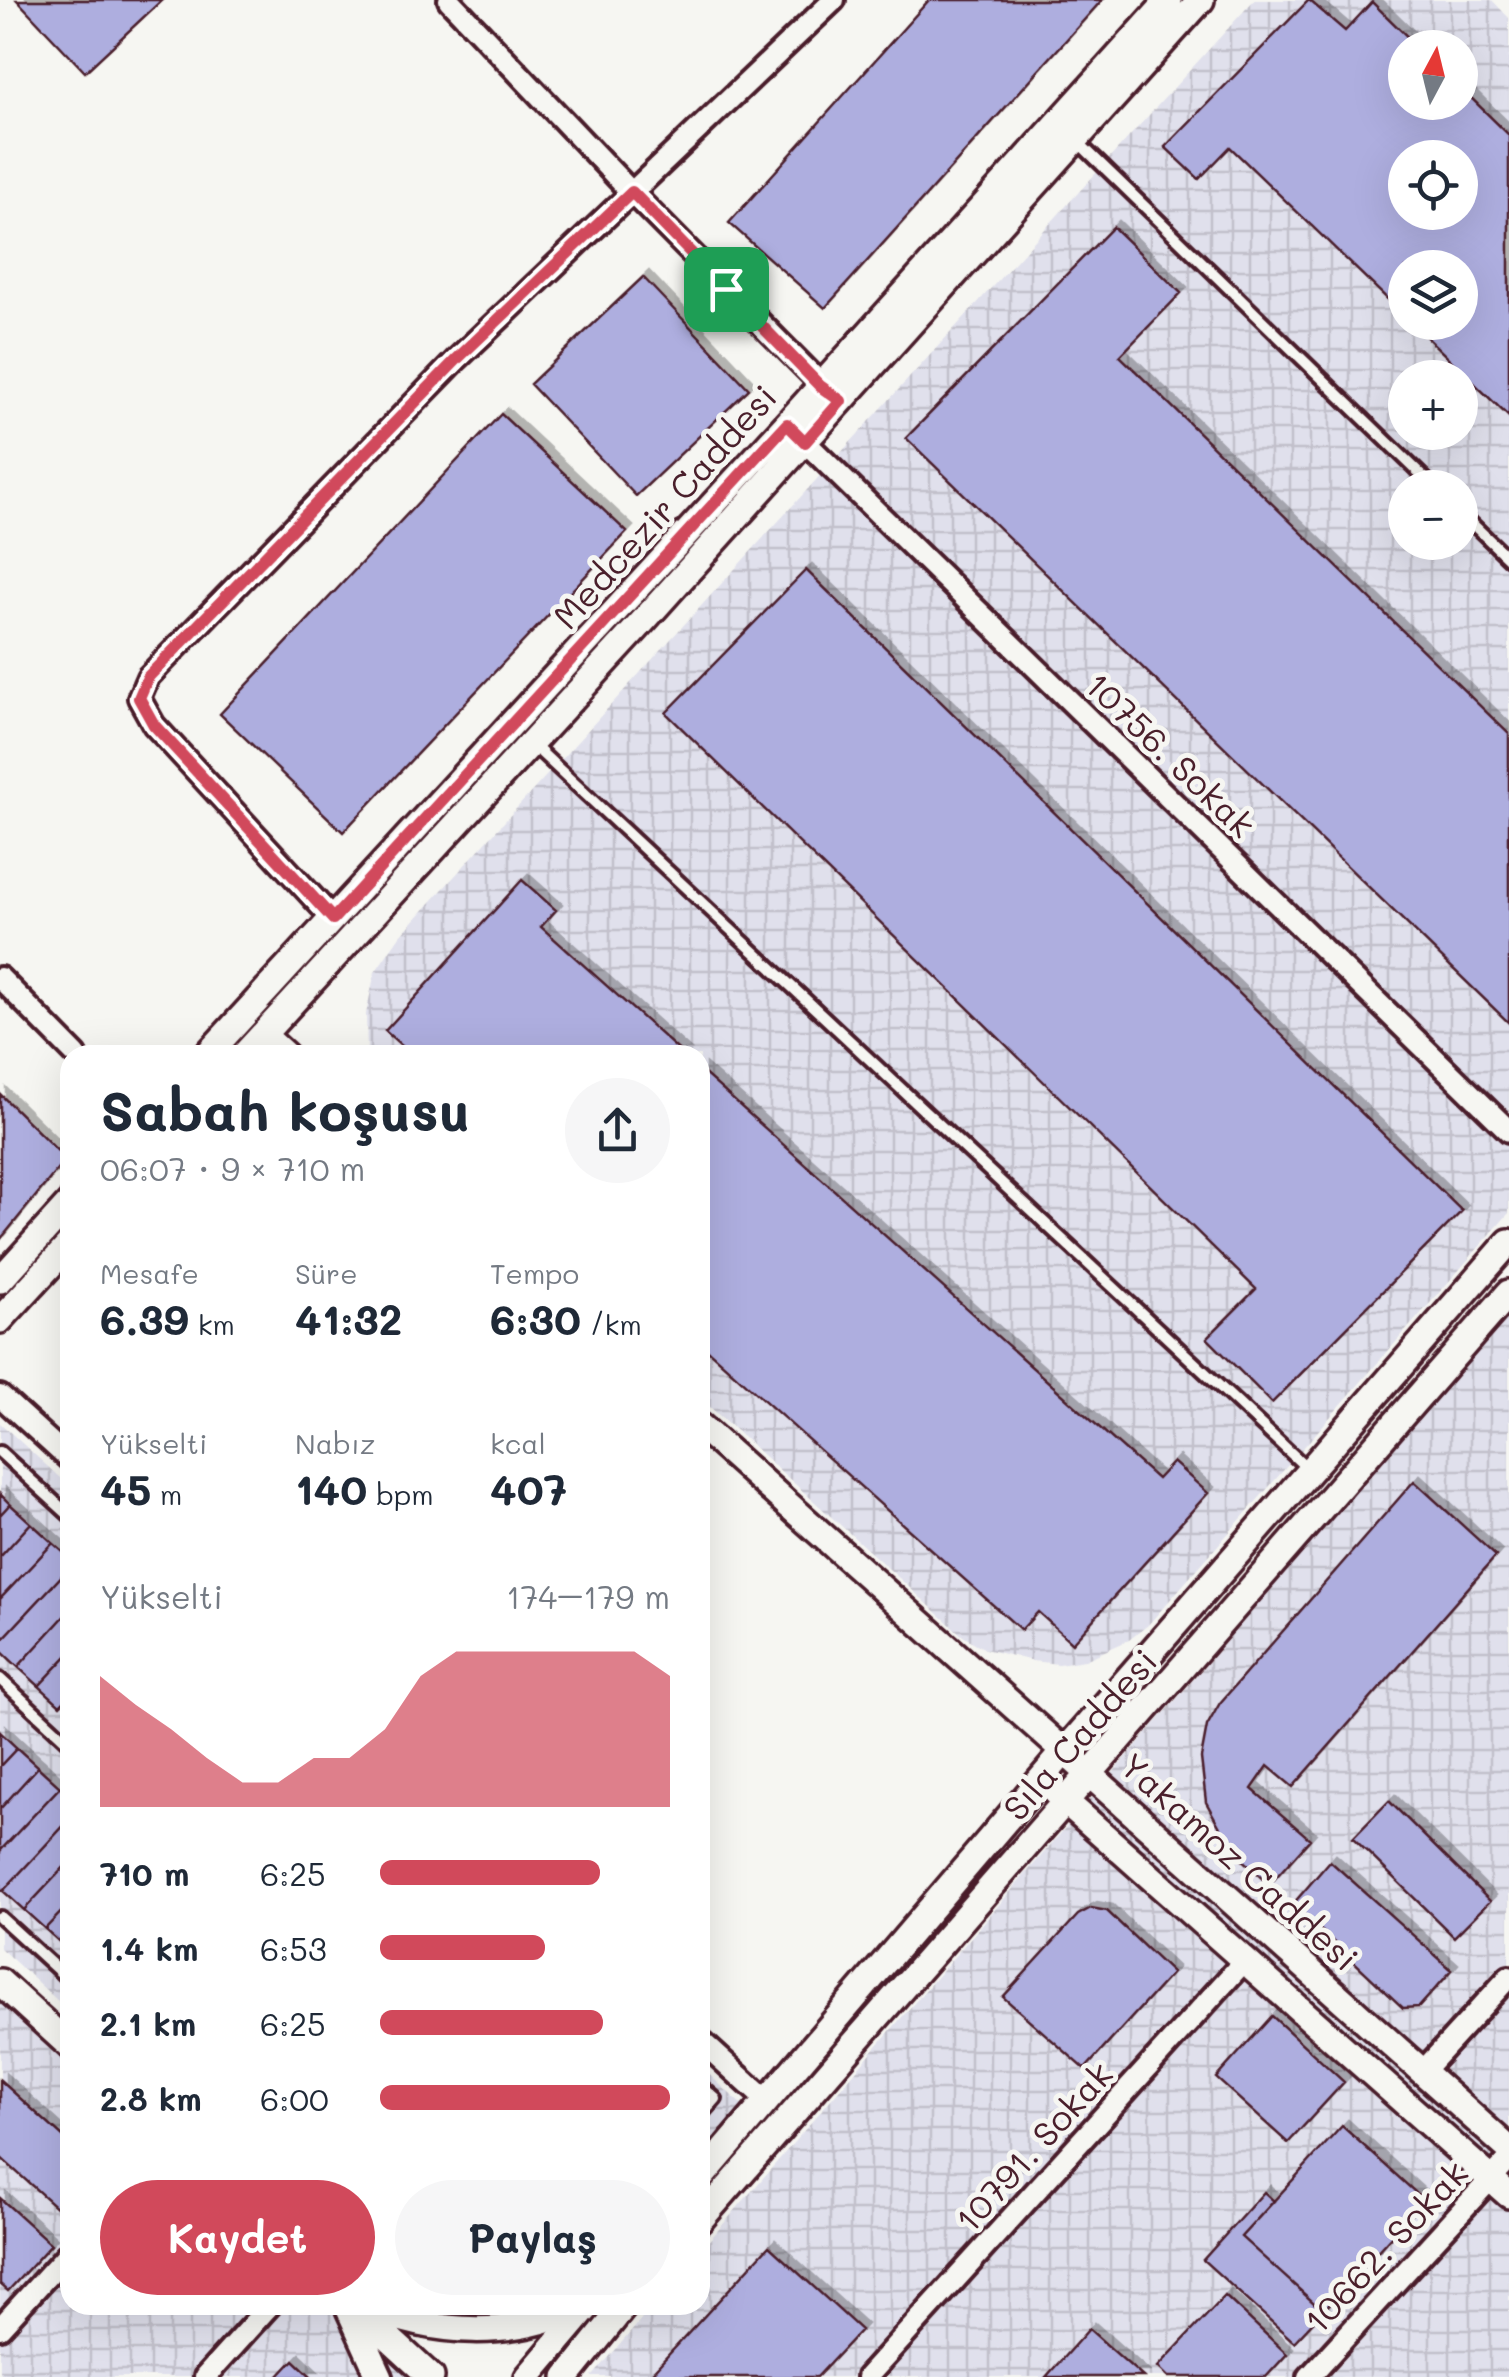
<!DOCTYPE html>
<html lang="tr">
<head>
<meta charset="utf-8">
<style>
	:root { --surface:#fff; --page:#f6f6f7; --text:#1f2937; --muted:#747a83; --accent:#d1495b }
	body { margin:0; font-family:Mali,sans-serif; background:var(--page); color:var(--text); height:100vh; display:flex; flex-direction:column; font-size:38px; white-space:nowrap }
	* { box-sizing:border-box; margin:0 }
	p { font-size:32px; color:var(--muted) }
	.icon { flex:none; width:55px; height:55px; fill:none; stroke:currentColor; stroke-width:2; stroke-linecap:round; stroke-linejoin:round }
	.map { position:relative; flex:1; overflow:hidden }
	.panel { position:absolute; left:60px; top:1045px; width:650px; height:1270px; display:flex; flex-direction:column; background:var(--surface); border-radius:30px; box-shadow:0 10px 40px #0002 }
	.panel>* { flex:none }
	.needle { width:65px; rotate:7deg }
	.tools { position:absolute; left:1388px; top:30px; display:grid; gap:20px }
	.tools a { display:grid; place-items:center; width:90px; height:90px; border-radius:50%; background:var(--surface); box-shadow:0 10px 40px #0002; font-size:50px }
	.pin { position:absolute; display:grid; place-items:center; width:85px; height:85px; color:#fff; margin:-42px; border-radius:20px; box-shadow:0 5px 15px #0006 }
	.round { display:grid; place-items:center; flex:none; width:105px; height:105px; border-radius:52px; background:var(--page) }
	.head { display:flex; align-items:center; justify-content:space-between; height:170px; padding:0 40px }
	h1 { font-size:55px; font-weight:800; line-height:75px }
	.figures { display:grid; grid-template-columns:repeat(3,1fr); gap:15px; height:170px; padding:10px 40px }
	.figures div { display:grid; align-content:center }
	.figures b { font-size:42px; font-weight:800 }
	.figures small { font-size:28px; font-weight:400 }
	.figures p { font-size:28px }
	.chart { height:280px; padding:20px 40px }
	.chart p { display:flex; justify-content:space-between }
	.chart svg { width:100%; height:180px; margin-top:10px; fill:var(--accent); opacity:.7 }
	.action { display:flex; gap:20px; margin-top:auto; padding:20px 40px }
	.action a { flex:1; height:115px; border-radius:60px; background:var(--accent); color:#fff; font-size:40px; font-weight:800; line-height:115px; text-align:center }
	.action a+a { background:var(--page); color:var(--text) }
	ul { padding:0 40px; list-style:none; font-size:32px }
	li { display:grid; grid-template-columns:160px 120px 1fr; align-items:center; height:75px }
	li i { height:25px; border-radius:12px; background:var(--accent) }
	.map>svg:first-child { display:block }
	.industrial { fill:url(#industrial-grid); fill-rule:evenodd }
	.building { fill:#aeaedf; stroke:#4a1f2b; stroke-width:2.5; fill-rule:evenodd; filter:url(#shadow) }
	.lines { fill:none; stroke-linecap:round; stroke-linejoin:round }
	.service-casing { stroke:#4a1f2b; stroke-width:18 }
	.minor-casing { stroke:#4a1f2b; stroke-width:28 }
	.tertiary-casing { stroke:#4a1f2b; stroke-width:32 }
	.service { stroke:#f6f6f2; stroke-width:10 }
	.minor { stroke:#f6f6f2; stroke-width:20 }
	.tertiary { stroke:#f6f6f2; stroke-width:25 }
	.route-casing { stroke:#fff; stroke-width:20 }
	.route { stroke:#d1495b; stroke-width:12 }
	.labels { text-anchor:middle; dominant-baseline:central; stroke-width:10; stroke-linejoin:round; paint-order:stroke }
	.street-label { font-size:35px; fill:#4a1f2b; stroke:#f6f6f2 }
</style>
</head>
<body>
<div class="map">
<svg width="1509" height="2377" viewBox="0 0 1509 2377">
	<defs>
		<pattern id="industrial-grid" width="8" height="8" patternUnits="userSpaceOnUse" patternTransform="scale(2.5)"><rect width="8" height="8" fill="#e0e0ec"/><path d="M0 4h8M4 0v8" fill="none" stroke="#c2c0cb"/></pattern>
		<filter id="shadow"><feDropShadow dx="6" dy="-6" stdDeviation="0" flood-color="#0004"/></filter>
	</defs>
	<rect width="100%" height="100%" fill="#f6f6f2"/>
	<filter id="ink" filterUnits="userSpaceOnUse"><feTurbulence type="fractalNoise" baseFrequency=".01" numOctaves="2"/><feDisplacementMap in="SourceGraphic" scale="20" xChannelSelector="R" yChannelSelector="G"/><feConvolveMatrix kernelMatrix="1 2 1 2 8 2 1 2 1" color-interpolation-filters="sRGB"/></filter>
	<g filter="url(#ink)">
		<path class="industrial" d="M1254,0H1492L1509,18V1213L1148,1625L1129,1640L1085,1660L1058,1664L1032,1661L985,1649L963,1636L700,1398V1055H367L366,1014L375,972L400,936ZM1405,48H1460V102H1405ZM1405,158H1460V212H1405ZM1405,268H1460V322H1405ZM1405,378H1460V432H1405ZM1405,488H1460V542H1405Z
			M1509,1314V2377H592L654,2305H700V2251Z
			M0,1423L70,1487V2012L0,1948Z
			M0,2003L70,2067V2305H332L411,2377H0Z
			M700,2066L744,2107L700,2157Z
			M411,2305H536L471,2315Z"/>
		<path class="building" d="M17,0H162L85,72Z
			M929,0H1102L825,308L729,223Z
			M1309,0L1345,31L1372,2L1419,48H1405V102H1460V87L1509,135V417L1411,322H1460V268H1405V316L1230,147L1199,179L1165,147ZM1405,158H1460V212H1405Z
			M1113,227L1181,293L1120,356L1509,734V1023L906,438Z
			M643,277L749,389L636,496L530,384Z
			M501,414L627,532L343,832L220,714Z
			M806,570L1462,1211L1272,1403L1207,1338L1256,1289L666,713Z
			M522,880L556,910L541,927L684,1055H412L385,1031Z
			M700,1070L1157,1479L1173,1462L1208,1493L1072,1643L1038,1612L1021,1630L700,1343Z
			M0,1094L66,1159L0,1240Z
			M1414,1481L1496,1556L1293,1787L1268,1766L1252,1789L1310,1839L1269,1885L1233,1851L1206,1802L1201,1758L1207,1726L1220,1703Z
			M0,1494L10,1504L0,1515Z
			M10,1504L31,1523L0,1557V1515Z
			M31,1523L53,1543L0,1599V1557Z
			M53,1543L70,1558V1567L0,1642V1599Z
			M70,1567V1610L18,1667L0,1650V1642Z
			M70,1610V1653L39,1686L18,1667Z
			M70,1653V1695L60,1705L39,1686Z
			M0,1732L17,1748L0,1766Z
			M17,1748L38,1767L0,1809V1766Z
			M38,1767L60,1787L0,1851V1809Z
			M60,1787L70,1797V1819L3,1891L0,1888V1851Z
			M1389,1801L1490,1901L1454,1937L1353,1838Z
			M70,1819V1861L24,1910L3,1891Z
			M70,1861V1903L45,1929L24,1910Z
			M1330,1861L1452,1970L1419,2007L1403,2008L1293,1904Z
			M70,1903V1944L66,1948L45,1929Z
			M1091,1908L1107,1911L1172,1973L1085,2069L1003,1997L1078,1915Z
			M1272,2016L1344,2082L1288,2143L1216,2078Z
			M0,2080L64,2138L70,2132V2220L0,2157Z
			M1342,2126L1424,2200L1323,2311L1241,2237Z
			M1264,2192L1274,2201L1241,2237L1323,2311L1294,2342L1203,2260Z
			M0,2198L51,2244L8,2291L0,2284Z
			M769,2246L861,2330L817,2377H648Z
			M1225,2296L1287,2354L1266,2377H1168L1158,2367Z
			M1089,2329L1143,2377H1046Z
			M294,2360L312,2377H278Z"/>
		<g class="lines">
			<g class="service-casing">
				<path id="service" d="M1077,141L1435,488
					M1460,512L1509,559
					M531,743L1308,1469
					M0,1452L70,1516
					M0,1679L70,1744
					M0,1917L70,1981
					M700,2085L716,2099L700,2117"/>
			</g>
			<g class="minor-casing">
				<path id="minor" d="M449,0L631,192L831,394
					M796,433L1509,1131
					M333,919L154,725L139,698L148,677L457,359L834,0
					M0,978L76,1055
					M0,1396L70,1460
					M700,2040L768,2102
					M1422,2072L1509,1977
					M0,2328L70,2251
					M205,2377L270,2305
					M867,2377L1246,1959
					M1309,2377L1509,2159"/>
			</g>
			<g class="tertiary-casing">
				<path id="tertiary" d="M263,1035L285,1055
					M207,1055L787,424L1169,0
					M244,1055L636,629L1201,0
					M0,1280L70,1203
					M0,1320L70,1244
					M700,1426L1509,2149
					M1056,1793L1509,2195
					M0,1982L70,2046
					M700,2179L1064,1752L1509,1242
					M700,2220L1509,1293
					M363,2305C435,2335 511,2340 583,2305
					M356,2308L431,2377
					M349,2309L380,2377
					M528,2377L589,2305
					M567,2377L625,2305"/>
			</g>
			<use href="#service" class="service"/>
			<use href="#minor" class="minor"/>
			<use href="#tertiary" class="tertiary"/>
		</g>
	</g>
	<g class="lines" filter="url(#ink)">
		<g class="route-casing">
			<path id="route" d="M632,192L820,386L841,401L805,442L787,424L333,919L154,725L139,698L148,677L457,359Z"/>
		</g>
		<use href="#route" class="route"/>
	</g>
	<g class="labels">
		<g class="street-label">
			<text transform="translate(664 506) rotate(-48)">Medcezir Caddesi</text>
			<text transform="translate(1171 754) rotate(44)">10756. Sokak</text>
			<text transform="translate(1079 1734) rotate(-49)">Sıla Caddesi</text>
			<text transform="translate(1240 1861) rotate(42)">Yakamoz Caddesi</text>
			<text transform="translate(1033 2146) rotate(-48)">10791. Sokak</text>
			<text transform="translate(1385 2246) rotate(-47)">10662. Sokak</text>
		</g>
	</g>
</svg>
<div class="tools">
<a><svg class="needle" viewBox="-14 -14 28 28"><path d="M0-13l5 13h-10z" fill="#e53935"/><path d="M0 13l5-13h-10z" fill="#747a83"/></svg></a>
<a><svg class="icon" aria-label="locate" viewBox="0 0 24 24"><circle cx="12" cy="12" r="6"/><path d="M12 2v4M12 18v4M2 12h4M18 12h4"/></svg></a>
<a><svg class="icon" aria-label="layers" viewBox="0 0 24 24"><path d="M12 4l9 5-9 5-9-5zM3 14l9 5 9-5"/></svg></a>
<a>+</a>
<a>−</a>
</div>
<div class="pin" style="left:726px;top:289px;background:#1e9e55"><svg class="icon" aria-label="arrive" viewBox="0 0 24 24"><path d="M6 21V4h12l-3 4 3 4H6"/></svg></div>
<section class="panel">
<div class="head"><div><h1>Sabah koşusu</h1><p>06:07 · 9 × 710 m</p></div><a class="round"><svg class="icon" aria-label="share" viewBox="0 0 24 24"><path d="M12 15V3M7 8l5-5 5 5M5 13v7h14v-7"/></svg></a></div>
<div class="figures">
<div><p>Mesafe</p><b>6.39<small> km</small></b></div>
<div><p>Süre</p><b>41:32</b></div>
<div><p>Tempo</p><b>6:30<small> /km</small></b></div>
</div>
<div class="figures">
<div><p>Yükselti</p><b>45<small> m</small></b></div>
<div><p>Nabız</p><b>140<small> bpm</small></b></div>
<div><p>kcal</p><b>407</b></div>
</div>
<div class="chart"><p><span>Yükselti</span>174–179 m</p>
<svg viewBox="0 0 160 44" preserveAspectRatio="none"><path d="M0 44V12L10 19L20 25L30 32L40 38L50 38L60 32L70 32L80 25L90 12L100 6L110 6L120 6L130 6L140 6L150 6L160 12V44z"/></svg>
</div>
<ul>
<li><b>710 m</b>6:25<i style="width:76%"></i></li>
<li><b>1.4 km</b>6:53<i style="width:57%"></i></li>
<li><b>2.1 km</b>6:25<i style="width:77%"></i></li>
<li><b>2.8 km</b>6:00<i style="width:100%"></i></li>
</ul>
<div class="action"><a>Kaydet</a><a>Paylaş</a></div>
</section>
</div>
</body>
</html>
